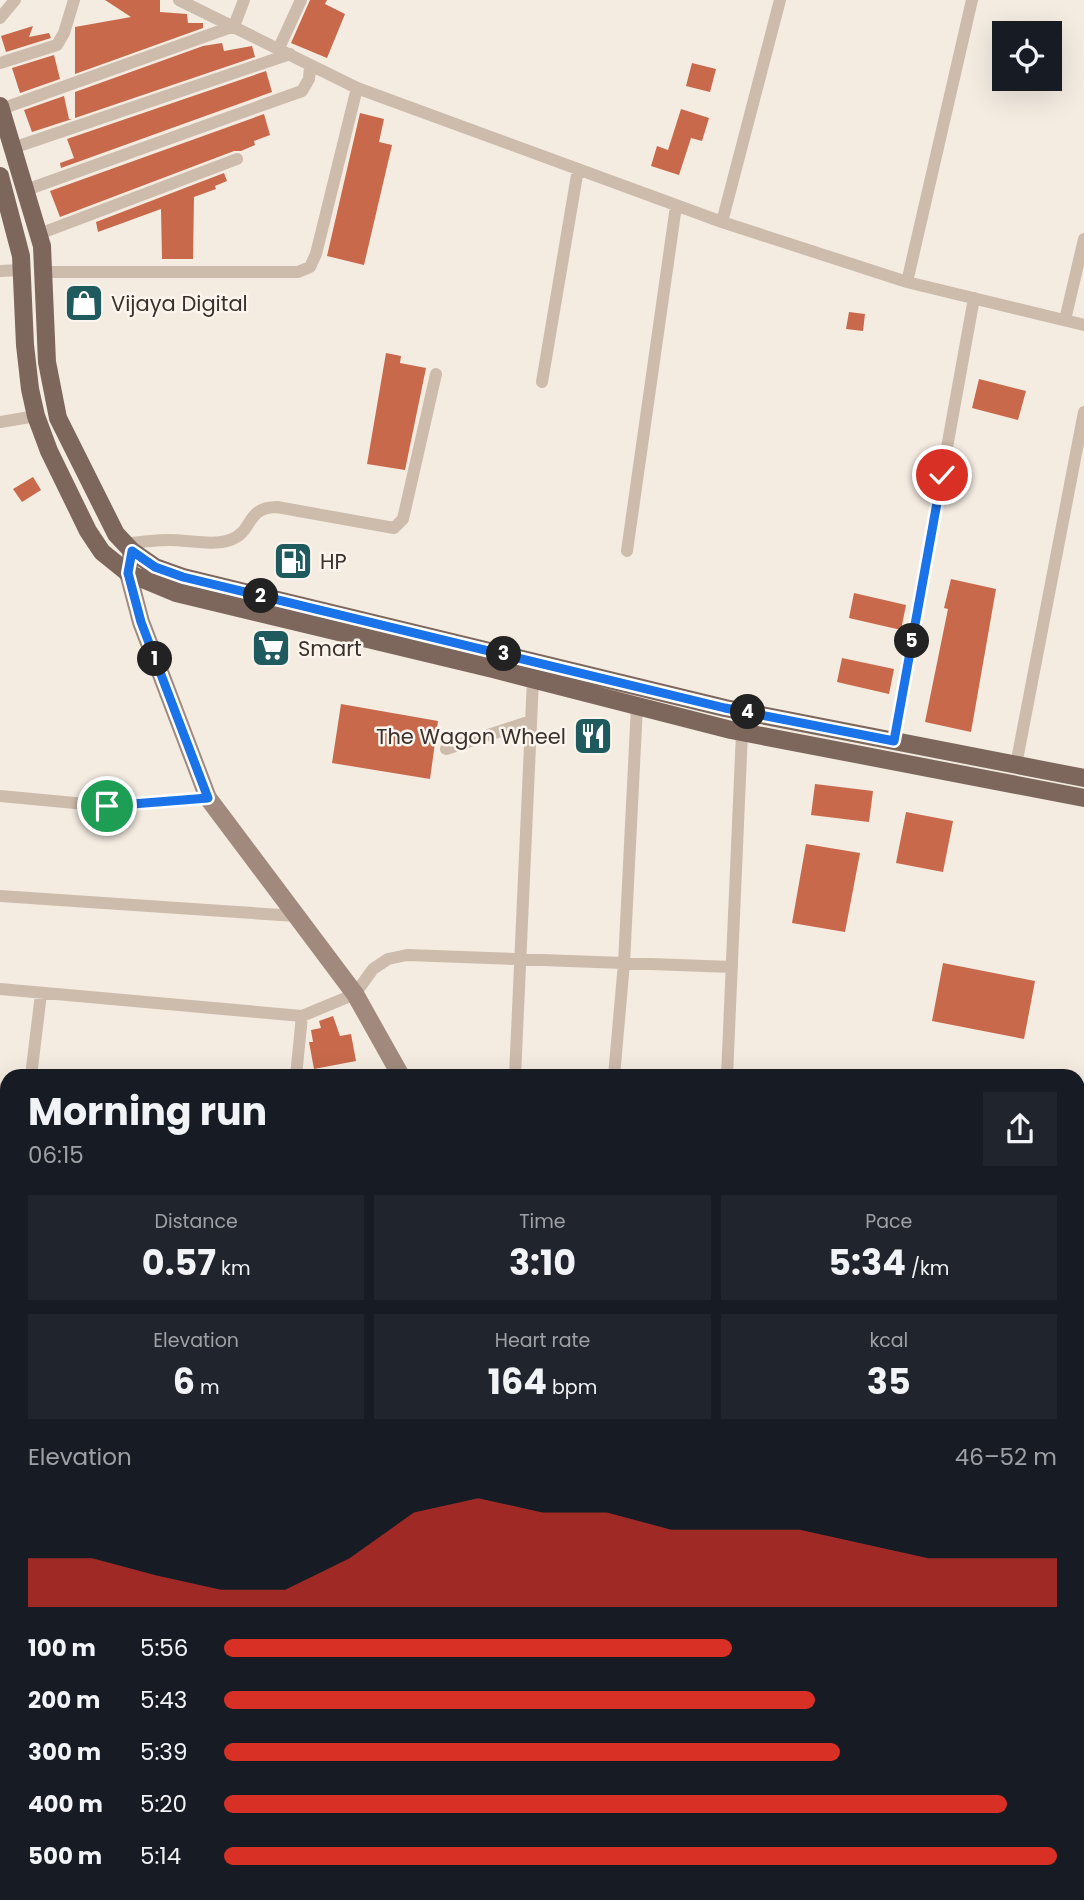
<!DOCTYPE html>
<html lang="en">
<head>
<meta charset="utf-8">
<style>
	:root { --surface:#171b24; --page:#20242c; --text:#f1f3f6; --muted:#9ea1a6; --accent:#d93025 }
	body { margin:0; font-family:Poppins,sans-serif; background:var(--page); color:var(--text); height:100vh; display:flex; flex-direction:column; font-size:26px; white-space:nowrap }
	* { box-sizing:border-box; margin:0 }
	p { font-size:23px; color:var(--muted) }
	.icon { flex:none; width:38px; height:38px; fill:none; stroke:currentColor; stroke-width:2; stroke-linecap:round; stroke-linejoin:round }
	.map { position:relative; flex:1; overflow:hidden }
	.drawer { position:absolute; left:0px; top:1069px; width:1085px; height:831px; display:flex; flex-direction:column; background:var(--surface); border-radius:21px 21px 0 0; box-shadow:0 7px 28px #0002 }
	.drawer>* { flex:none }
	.tools { position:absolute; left:992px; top:21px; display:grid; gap:14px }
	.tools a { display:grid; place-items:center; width:70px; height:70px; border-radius:0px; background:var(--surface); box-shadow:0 7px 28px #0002; font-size:35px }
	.pin { position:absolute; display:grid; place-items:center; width:60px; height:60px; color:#fff; margin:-30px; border:4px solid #fff; border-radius:50%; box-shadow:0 2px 7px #0007 }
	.km { position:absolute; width:35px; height:35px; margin:-18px; border-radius:50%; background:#222; color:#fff; font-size:19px; line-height:35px; text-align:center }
	.round { display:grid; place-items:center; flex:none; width:74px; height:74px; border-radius:0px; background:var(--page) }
	.overview { display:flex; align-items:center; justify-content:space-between; height:119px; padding:0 28px }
	h1 { font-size:38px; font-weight:700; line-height:52px }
	.metrics { display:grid; grid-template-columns:repeat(3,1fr); gap:10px; height:119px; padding:7px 28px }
	.metrics div { display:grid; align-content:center; border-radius:0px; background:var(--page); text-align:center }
	.metrics b { font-size:35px; font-weight:700 }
	.metrics small { font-size:19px; font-weight:400 }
	.metrics p { font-size:19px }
	.chart { height:196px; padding:14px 28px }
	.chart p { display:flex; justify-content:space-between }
	.chart svg { width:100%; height:126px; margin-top:7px; fill:var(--accent); opacity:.7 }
	ul { padding:0 28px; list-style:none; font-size:23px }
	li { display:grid; grid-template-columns:112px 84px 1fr; align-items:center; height:52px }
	li i { height:18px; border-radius:9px; background:var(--accent) }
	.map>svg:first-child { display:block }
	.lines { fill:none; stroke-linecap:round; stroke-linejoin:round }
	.stream { stroke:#7fb0b2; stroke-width:5 }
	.building { fill:#c8694b }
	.street { stroke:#cdbbac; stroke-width:12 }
	.secondary { stroke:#a18a7d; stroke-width:18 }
	.primary { stroke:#7d675c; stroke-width:18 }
	.route-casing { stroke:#fff; stroke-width:14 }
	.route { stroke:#1a73e8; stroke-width:9 }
	.labels { text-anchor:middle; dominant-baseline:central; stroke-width:5; stroke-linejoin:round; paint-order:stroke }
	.poi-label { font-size:21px; fill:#3b302b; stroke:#fbf5ee; text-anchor:start }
</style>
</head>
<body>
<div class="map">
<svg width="1084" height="1900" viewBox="0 0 1084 1900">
	<rect width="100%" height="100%" fill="#f4ebe1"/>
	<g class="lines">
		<path class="stream" d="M1078,1662L1084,1660
			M0,1683L7,1681"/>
	</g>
	<path class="building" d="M105,0H160V12L187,14L188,23H203V28L75,74V27L131,17Z
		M310,0H327L325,4L345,14L327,58L291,43Z
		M33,26L29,37L49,33L51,38L6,52L1,36Z
		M222,43L224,51L252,46L255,57L75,118V92L203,46Z
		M54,55L60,79L20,93L12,68Z
		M692,63L716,69L710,92L686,86Z
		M266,71L272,92L61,168L60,163L74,158L67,139Z
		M64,96L69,119H72L32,132L24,110Z
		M681,109L709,118L702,141L691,138L679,175L651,166L657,146L668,150Z
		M360,113L384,119L379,142L392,145L364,265L327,256Z
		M264,114L270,135L254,141L255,145L241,151H234L60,217L50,191Z
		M224,173L227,181L215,186L216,189L194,197L193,259H162L161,209L98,232L96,222Z
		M849,312L865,314L863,331L846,329Z
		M386,353L401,356L400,363L426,368L405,470L367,464Z
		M979,379L1026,391L1018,420L972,408Z
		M33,477L41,490L22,502L13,489Z
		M951,579L996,589L971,732L925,722L948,609L944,608Z
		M854,593L906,605L901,630L849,618Z
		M842,658L894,669L889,694L837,682Z
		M341,704L438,721L430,779L332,763Z
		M815,784L873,791L869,822L811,815Z
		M906,812L953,821L943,872L896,863Z
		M806,844L860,853L845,932L792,923Z
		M943,963L1035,981L1024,1039L932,1021Z
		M333,1016L340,1036L351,1034L356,1061L314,1069L309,1042H313L311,1030L321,1028L319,1021Z"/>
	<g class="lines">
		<path class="street" d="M179,0L357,88L722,222L907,282L1084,325
			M0,18L15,0
			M279,48L301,0
			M0,63L57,45L64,33L74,0
			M1,109L234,26L244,0
			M13,148L290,54
			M26,190L302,91L309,79L310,66
			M722,222L780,0
			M39,234L237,159
			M0,271L21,270
			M44,272H298L310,267L316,254L357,88
			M907,282L972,0
			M1065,320L1084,239
			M542,382L578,169
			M0,422L36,416
			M125,544C140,542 155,540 169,540C188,540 213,546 230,540C254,532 245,507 277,507L394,528L403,519L436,374
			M627,551L676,206
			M894,741L974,298
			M446,749L531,721
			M1016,765L1084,412
			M0,796L107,806L208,798
			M0,896L296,916
			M0,989L302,1016L355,994L373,969L388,959L407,955L732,967
			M31,1076L41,994
			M296,1076L302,1016
			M515,1076L533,679
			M614,1076L624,963L637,706
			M727,1076L742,732
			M0,1089L7,1090
			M0,1196L7,1197
			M1078,1283H1084
			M0,1368L7,1298
			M1078,1377L1084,1355
			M0,1567L7,1568
			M1078,1591L1084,1593
			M0,1845H7
			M42,1894L44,1900
			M621,1894L656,1900
			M986,1894L987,1900"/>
		<path class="secondary" d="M132,551L128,573L141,622L208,798L355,994L401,1076
			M738,1894L740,1900"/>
		<path class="primary" d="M0,106L42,246L47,362L58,418L116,534L132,551L155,567L183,577L725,708L1084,778
			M0,176L21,256L25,345L30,389L36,416L49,451L88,531L102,552L128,573L176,593L493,669L731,730L1084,798"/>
	</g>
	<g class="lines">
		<g class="route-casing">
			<path id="route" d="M107,806L208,798L141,622L128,573L132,551L155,567L183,577L725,708L894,741L942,475"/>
		</g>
		<use href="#route" class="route"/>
	</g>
	<defs>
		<g id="shop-square" transform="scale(2.0125)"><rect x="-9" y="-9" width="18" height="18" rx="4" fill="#1f5a5e" stroke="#fbf5ee"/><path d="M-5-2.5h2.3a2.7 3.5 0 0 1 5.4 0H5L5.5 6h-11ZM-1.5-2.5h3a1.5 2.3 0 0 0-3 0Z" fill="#fff"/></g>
		<g id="fuel-square" transform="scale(2.0125)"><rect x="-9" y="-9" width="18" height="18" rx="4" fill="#1f5a5e" stroke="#fbf5ee"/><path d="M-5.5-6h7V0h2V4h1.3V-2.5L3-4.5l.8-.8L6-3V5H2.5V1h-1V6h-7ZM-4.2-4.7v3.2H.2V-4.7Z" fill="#fff"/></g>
		<g id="supermarket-square" transform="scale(2.0125)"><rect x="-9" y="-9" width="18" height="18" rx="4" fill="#1f5a5e" stroke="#fbf5ee"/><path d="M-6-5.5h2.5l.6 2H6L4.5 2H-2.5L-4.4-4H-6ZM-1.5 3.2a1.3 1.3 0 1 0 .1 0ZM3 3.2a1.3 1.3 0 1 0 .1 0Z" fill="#fff"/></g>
		<g id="restaurant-square" transform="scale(2.0125)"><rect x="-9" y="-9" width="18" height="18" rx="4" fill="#1f5a5e" stroke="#fbf5ee"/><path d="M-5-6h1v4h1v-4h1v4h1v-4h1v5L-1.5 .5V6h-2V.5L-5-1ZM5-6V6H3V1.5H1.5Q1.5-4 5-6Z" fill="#fff"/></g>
	</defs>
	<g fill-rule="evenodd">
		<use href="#shop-square" x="84" y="303"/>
		<use href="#fuel-square" x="293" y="561"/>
		<use href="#supermarket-square" x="271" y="648"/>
		<use href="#restaurant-square" x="593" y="736"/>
	</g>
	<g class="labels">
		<g class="poi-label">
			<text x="111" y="303">Vijaya Digital</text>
			<text x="320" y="561">HP</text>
			<text x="298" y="648">Smart</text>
			<text x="566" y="736" text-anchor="end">The Wagon Wheel</text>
		</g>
	</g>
</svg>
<div class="tools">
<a><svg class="icon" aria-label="locate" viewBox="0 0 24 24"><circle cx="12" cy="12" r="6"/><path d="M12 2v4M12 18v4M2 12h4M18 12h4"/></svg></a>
</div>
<div class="pin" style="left:107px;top:806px;background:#1e9e55"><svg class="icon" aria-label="arrive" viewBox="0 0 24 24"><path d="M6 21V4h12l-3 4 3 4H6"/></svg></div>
<div class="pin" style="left:942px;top:475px;background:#d93025"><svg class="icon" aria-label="check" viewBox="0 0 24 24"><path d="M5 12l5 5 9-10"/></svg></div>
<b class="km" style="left:155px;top:659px">1</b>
<b class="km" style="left:261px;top:596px">2</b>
<b class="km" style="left:504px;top:654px">3</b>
<b class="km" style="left:748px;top:712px">4</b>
<b class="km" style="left:912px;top:641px">5</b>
<section class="drawer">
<div class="overview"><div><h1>Morning run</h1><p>06:15</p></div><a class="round"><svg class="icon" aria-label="share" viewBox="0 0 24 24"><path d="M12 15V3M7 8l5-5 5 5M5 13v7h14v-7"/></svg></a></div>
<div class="metrics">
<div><p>Distance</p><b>0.57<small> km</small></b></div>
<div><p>Time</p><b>3:10</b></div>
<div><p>Pace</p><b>5:34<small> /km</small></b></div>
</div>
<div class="metrics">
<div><p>Elevation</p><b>6<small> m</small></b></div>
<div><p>Heart rate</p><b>164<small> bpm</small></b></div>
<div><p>kcal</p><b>35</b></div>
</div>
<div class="chart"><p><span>Elevation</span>46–52 m</p>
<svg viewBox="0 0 160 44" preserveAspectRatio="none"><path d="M0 44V27L10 27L20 33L30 38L40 38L50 27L60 11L70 6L80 11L90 11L100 17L110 17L120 17L130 22L140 27L150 27L160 27V44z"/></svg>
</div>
<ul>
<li><b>100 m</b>5:56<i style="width:61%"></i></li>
<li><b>200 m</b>5:43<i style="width:71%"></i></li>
<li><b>300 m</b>5:39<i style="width:74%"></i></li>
<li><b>400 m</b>5:20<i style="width:94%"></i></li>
<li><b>500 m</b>5:14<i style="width:100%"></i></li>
</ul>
</section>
</div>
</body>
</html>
